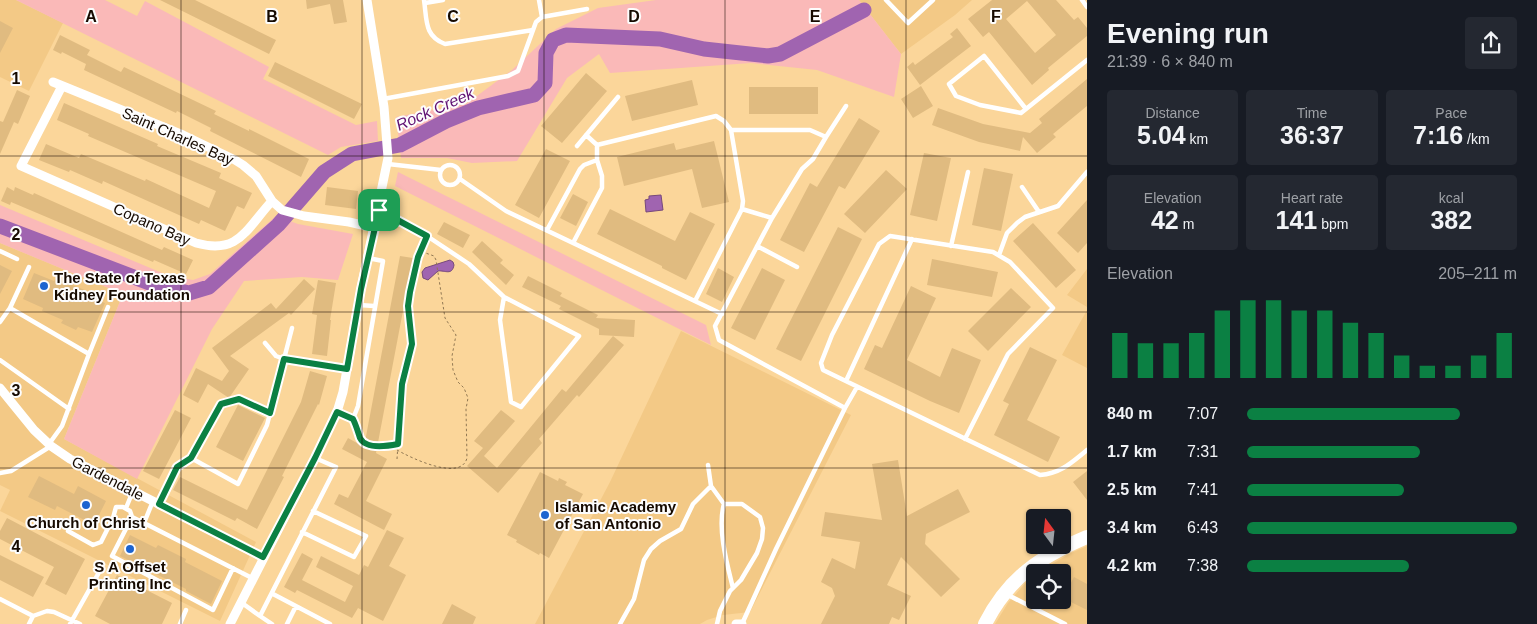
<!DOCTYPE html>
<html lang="en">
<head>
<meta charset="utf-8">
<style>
	:root { --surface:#171b24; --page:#242831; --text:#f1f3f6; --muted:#9ea1a6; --accent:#0b8043 }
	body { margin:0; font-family:Arial,sans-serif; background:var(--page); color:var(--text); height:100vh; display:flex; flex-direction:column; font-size:19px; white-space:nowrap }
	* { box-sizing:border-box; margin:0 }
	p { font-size:16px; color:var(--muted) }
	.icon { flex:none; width:28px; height:28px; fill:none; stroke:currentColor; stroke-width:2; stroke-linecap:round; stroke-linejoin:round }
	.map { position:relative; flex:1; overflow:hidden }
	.drawer { display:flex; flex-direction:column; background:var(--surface); width:450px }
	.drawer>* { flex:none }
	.needle { width:32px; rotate:345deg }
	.buttons { position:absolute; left:1026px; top:509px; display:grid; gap:10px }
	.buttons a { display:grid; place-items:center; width:45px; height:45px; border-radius:5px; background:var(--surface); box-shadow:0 1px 4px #0004; font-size:25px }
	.pin { position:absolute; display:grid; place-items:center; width:42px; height:42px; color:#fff; margin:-21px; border-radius:10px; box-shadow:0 2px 8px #0006 }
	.round { display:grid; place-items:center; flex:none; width:52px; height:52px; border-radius:5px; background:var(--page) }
	.summary { display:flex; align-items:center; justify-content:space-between; height:85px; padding:0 20px }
	h1 { font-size:28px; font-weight:600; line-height:38px }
	.figures { display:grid; grid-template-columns:repeat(3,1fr); gap:8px; height:85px; padding:5px 20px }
	.figures div { display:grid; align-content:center; border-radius:5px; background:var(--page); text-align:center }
	.figures b { font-size:25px; font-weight:600 }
	.figures small { font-size:14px; font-weight:400 }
	.figures p { font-size:14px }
	.chart { height:140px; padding:10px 20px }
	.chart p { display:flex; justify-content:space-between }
	.chart svg { width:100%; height:90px; margin-top:5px; stroke:var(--accent); stroke-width:6 }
	ul { padding:0 20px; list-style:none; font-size:16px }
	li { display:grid; grid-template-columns:80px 60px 1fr; align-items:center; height:38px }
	li i { height:12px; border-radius:6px; background:var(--accent) }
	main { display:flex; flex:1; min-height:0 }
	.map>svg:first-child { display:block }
	.built { fill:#f3c986 }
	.green { fill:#fab9b8 }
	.water { fill:#a064b0; stroke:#77497b }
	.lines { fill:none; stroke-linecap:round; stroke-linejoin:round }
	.river { stroke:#a064b0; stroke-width:15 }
	.building { fill:#e0bb80; fill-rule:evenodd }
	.path { stroke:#917853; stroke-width:1; stroke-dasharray:2.5 2.5; stroke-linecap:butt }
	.lane { stroke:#fff; stroke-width:4.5 }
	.street { stroke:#fff; stroke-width:9 }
	.secondary { stroke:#fff; stroke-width:14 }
	.route-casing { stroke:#fff; stroke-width:10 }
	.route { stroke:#0b8043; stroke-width:6 }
	.grid { fill:none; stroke:#160a00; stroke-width:1; stroke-opacity:0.55 }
	.poi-dot { fill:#1c64d0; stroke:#fdfdfd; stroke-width:2 }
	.labels { text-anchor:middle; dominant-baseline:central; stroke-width:4; stroke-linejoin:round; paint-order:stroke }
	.street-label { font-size:15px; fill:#160a00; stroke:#fdfdfd }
	.poi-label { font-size:15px; font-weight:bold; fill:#160a00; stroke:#fdfdfd; text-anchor:start }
	.water-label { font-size:16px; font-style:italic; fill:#601072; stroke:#fdfdfd }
	.grid-label { font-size:16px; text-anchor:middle; font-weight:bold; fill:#160a00; stroke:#fdfdfd; stroke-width:4; stroke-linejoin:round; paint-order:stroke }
</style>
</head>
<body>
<main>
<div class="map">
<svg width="1087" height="624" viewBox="0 0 1087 624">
	<rect width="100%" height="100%" fill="#fbd69a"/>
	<path class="built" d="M0,0H16L63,23L29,91L0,77Z
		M859,0H972L955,15L901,54Z
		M0,243L123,294L64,439L256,542L220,621L0,511L10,490L0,485Z
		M1087,269V307L1067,295Z
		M1087,310V368L1062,355Z
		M681,331L851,415L750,612L723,615L707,620L700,624H535L610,482Z
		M1087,546V624H995L1008,603L1028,580L1035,575V600H1062V572H1038L1071,553Z"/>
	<path class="green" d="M16,0H105L137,16L145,1L269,67L263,79L356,125L377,121L378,141L341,147L328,155Z
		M656,0H859L901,54L894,97L817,70L751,63L610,73L599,54L567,78L517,161L472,163L447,158H401L396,117L466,104L512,70L556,29L598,8Z
		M398,172L706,325L711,345L395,186Z
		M0,205L167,275L193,280L210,274L276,216L298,224L353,234L338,280L302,277L244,281L212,329L137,479L64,439L123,294L0,243Z"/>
	<path class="water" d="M661,195L663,210L646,212L645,200L649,199V196Z
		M450,260L453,262L454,265C452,276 445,270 438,271L428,280L423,278L422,272L425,268Z"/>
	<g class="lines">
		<path class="river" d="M0,226L152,284L189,293L209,287L278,225L324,172L352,154L400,145L446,121L478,108L534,95L545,83L546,53L553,40L566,35L660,39L704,49L768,56L780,54L864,10"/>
	</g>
	<path class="building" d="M160,0H195L276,40L269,54Z
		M306,0H343L347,22L334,24L330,4L307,9Z
		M992,0H1056L1074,20L1078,17L1087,28V36L1048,68L1049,70L1032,85L989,32L983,37L968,19ZM1027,1L1056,35L1035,53L1006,19Z
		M0,21L13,28L0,53Z
		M957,28L971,46L920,85L907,67L913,62L915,65L953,37L950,34Z
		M60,35L90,50L87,55L121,72L124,67L216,111L214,114L249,131V129L309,159L301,177L210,131L211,128L177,111L176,113L84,70L86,64L62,52L61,54L53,50Z
		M275,62L362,104L354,119L268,76Z
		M586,73L607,91L562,143L541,126Z
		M1087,79V106L1053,134L1056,137L1037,153L1023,137L1020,151L979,142L932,125L938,108L983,124L1030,133L1042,123L1039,119Z
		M692,80L698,105L632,121L625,96Z
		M921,86L933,106L913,118L901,99Z
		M749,87H818V114H749Z
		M17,90L30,96L18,124L14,122L0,154V121L3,122Z
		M64,103L158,144L157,146L221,173L219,178L252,193L244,209L237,206L225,231L201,220L199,224L103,181L102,184L70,170L69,172L39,160L46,144L79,158L81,154L145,181L146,179L209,208L216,191L88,136L89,134L57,120Z
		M859,118L880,131L845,189L839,186L804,252L780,240L810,183L817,187Z
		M714,141L729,202L702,208L692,169L624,186L617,157L674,143L676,150Z
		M546,149L570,161L539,218L515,205Z
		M924,153L951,158L937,221L910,215Z
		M984,168L1013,174L1001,231L972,225Z
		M886,170L907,189L865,233L844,214Z
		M7,187L14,191L15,187L33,195L34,193L162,250L164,247L193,260L186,274L154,260L153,262L11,202L10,205L1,201Z
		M327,187L358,191L356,209L325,205Z
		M573,194L588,202L576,226L560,218Z
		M1087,200V243L1078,253L1057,233Z
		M610,209L675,241L690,212L715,224L686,280L662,268V266L597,234Z
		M444,222L470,235L463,248L437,234Z
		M1033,223L1076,270L1056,288L1013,241Z
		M838,227L862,239L801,361L776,349Z
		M482,241L503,260L500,263L514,275L506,285L472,252Z
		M400,256L413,258L376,453L387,459L366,501L392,514L384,530L334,504L339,494L348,498L367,462L342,449L348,438L364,447Z
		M932,259L998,272L992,297L927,285Z
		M0,265L12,271L0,294Z
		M718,268L734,277L722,302L706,294Z
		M762,268L785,280L755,340L731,328Z
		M34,273L54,281L56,278L70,284L92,293L90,297L105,303L92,332L78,327L76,330L61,323L63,320L42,311L43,308L23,299Z
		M528,276L562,293L560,296L598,315L596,318L635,320L634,337L599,335V329L559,309L561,306L522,287Z
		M304,279L315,289L291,315L289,313L230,356L249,369L229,398L208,384L198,403L183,395L196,368L222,381L229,371L212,348L271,303L276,309Z
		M318,280L336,283L330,320H331L327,356L312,354L317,315L312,314Z
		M911,286L936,298L907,360L940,377L952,348L981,360L959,413L930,401L864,369L875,345L882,348Z
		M1011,288L1031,307L988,351L968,331Z
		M613,336L624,345L579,397L577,395L539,439L542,443L498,493L467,466L483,448L474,441L501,410L515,421L484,456L497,468L562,389L566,392Z
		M1030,347L1057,360L1027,420L1060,437L1048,462L994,435L1009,404L1003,401Z
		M310,371L327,376L319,405L318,404L282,476L284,477L257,529L237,518L235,521L173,490L180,477L247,510L301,402Z
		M238,405L265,418L243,461L216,447Z
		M175,410L191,418L159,479L143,471Z
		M898,460L907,516L958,489L970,512L926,534L925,544L960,579L941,597L901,557L887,585L911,596L899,620L892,617L889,624H821L835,596L832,588L821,582L832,558L855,569L860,542L821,536L825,512L882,520L872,464Z
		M1087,471V500L1073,482Z
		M540,472L558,481L559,478L567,482L565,485L583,494L549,558L540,553L539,555L516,542L517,540L507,535Z
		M39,476L74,494L78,486L106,501L94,525L57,506L55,510L28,497Z
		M7,518L85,559L66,595L45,584L54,567L0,539V531Z
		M387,530L404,538L389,566L406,575L383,621L358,608L352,618L297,590L295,593L284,587L302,553L313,559L302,580L345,602L353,586L316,567L321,556L359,575L364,565L368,567Z
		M130,535L156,548L158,545L186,559L185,562L222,581L211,604L186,591V589L120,556Z
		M0,555L44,577L33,597L0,580Z
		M117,575L172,603L162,624H110L95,616Z
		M1074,577L1087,584V610L1063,598Z
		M452,604L476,617L473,624H442Z"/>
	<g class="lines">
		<path class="path" d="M356,424C357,429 359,436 361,440C368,449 387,446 397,444
			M397,450C411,458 461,482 467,458L466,409L468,398L464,388L458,382L453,370L452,356L456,335L445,318L436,260L434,256L420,251
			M397,459L402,384L412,344L408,306L410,292L418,257L425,241"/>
		<path class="lane" d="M424,0C427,20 424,36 445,44L533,30
			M539,0L542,17
			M886,0L908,23L933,0
			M1082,0L1087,7
			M425,3L443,0
			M383,99L508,76L518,71L536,22L542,17L587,9
			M1026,109L984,56L949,84L956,96L980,105L1021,113L1026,109L1087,60
			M586,135L597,145
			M826,137L846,106
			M577,146L618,97
			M388,164L441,170
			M440 175a10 10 0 1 1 20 0a10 10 0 1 1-20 0Z
			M460,179L506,211L722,314
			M1022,187L1039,212
			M742,209L772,218
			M379,210L418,230L469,264L504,297L500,320L511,402L521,407L579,336L504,297
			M547,230L580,169L584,165L597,160
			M573,243L602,188V176L597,160V145L716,116L724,121L731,130H810L826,137L813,159L802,169L772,218L715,326L719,340L845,408L857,387
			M757,246L797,267
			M951,246L968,172
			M0,251L17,259
			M999,255L1007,233L1017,223L1025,217L1058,206L1087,172
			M695,301L742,209L743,201L731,130
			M359,305L374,306
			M10,308L29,267
			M0,322L10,308L89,354L62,426L49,444
			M265,343L276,356L284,359L347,369
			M89,354L108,307
			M0,360L69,409
			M846,381L912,239
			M337,412L353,419L358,406L383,261L368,258
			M965,439L1008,354L1053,308L1010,262L993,252L890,236L879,244L832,335L821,363L823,370L1040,475C1061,473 1071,463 1087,450
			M191,458L238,484L267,425L292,328
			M708,465L711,486L724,504H742L760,517L763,528L762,539L757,553L741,580L730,591L720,611L717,624
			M0,473L11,471L51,446
			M153,501L144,523L252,578
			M159,504L177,467L191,458L221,404L239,399L270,413
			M724,504C717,528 727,564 733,588
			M126,508L133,491
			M144,523L132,517L112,556L213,610L233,568
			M68,531L93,545L101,542L113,518L116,507H123L130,511L132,517
			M302,532L354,557L366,536L313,511
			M273,594L330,624
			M1006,594L1065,624
			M0,599L33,616L47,611L54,612L80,624
			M242,603L260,616L336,467L315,458
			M260,616L272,624
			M29,624L33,616
			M70,624L102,567
			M180,624L186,610
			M287,624L296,606
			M620,624L634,599L644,560L651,549L660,541L681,529L693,504L711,486
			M742,624L776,549L845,408"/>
		<path class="street" d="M53,82L183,135L235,160L243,165L256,176L272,201L282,210L304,216L349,222L375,228
			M62,86L21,166L196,243C239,255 246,229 272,201
			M0,388L34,430L51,446L70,459L263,557
			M230,624L315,458L337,412L343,392L361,289L388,158L384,107L367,0
			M736,624H742"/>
		<path class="secondary" d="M985,624C1009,577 1040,557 1087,537"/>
	</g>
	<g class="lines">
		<g class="route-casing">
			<path id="route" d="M379,210L427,236L418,257L410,292L408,306L412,344L402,384L398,444C388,446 366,450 360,438C358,432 356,425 353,419L337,412L315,458L263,557L159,504L177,467L191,458L221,404L239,399L270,413L284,359L347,369L361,289Z"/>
		</g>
		<use href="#route" class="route"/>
	</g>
	<path class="grid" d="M181,0V624M362,0V624M544,0V624M725,0V624M906,0V624M0,156H1087M0,312H1087M0,468H1087"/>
	<g class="poi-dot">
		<circle cx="44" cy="286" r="5"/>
		<circle cx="86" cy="505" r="5"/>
		<circle cx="545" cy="515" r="5"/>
		<circle cx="130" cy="549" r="5"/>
	</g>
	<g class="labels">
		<g class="street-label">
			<text transform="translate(178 136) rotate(24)">Saint Charles Bay</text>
			<text transform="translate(152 224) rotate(24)">Copano Bay</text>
			<text transform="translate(108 478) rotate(27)">Gardendale</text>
		</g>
		<g class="poi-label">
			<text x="54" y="277">The State of Texas<tspan x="54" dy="17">Kidney Foundation</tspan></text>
			<text x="555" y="506">Islamic Academy<tspan x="555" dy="17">of San Antonio</tspan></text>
			<text x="86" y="522" text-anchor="middle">Church of Christ</text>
			<text x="130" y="566" text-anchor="middle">S A Offset<tspan x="130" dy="17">Printing Inc</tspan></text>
		</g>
		<g class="water-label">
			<text transform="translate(435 109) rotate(-24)">Rock Creek</text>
		</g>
	</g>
	<g class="grid-label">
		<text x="91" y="22">A</text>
		<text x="272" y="22">B</text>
		<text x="453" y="22">C</text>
		<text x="634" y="22">D</text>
		<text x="815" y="22">E</text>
		<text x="996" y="22">F</text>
		<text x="16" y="84">1</text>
		<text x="16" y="240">2</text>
		<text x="16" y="396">3</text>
		<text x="16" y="552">4</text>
	</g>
</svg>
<div class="buttons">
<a><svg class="needle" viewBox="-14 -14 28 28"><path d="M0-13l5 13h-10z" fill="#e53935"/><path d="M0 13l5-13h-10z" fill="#9ea1a6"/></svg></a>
<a><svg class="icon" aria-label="locate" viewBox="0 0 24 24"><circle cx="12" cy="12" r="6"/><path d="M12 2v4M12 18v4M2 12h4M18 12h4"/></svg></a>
</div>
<div class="pin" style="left:379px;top:210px;background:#1e9e55"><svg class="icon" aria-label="arrive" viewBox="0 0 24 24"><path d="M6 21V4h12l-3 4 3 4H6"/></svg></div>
</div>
<section class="drawer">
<div class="summary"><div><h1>Evening run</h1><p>21:39 · 6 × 840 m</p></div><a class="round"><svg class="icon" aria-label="share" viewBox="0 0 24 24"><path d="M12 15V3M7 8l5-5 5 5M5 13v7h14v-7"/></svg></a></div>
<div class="figures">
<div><p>Distance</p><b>5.04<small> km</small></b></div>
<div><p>Time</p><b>36:37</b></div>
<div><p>Pace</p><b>7:16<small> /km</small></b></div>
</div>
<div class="figures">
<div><p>Elevation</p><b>42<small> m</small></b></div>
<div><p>Heart rate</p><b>141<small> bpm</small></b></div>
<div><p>kcal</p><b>382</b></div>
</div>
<div class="chart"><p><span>Elevation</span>205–211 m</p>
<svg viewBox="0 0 160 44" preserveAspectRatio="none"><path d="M5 44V22M15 44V27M25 44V27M35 44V22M45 44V11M55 44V6M65 44V6M75 44V11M85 44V11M95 44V17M105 44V22M115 44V33M125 44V38M135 44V38M145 44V33M155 44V22"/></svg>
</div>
<ul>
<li><b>840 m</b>7:07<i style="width:79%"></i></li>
<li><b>1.7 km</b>7:31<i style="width:64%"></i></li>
<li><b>2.5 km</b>7:41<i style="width:58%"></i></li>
<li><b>3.4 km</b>6:43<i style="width:100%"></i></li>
<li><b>4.2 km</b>7:38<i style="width:60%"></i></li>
</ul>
</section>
</main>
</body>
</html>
